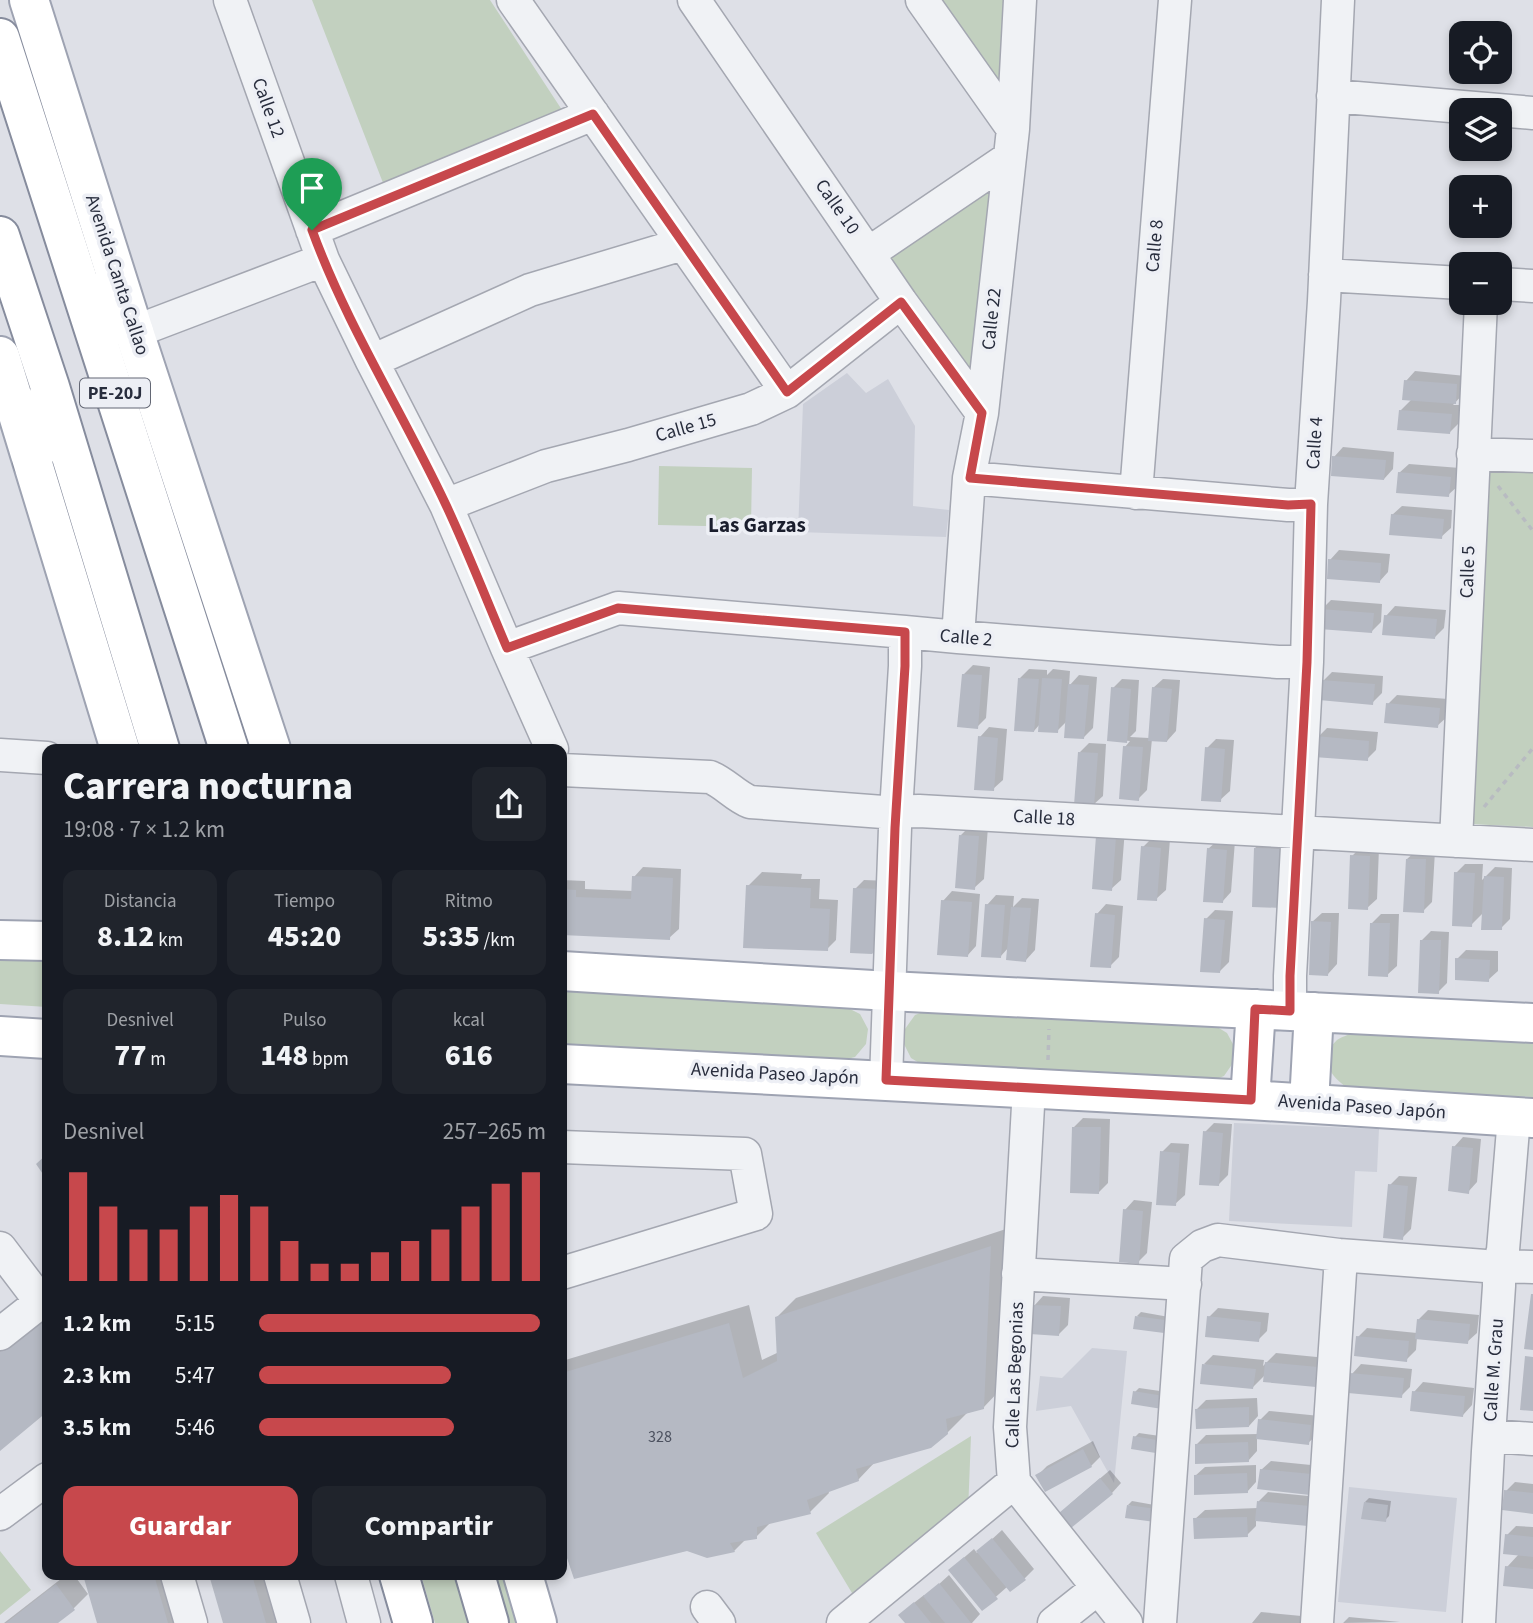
<!DOCTYPE html>
<html lang="es">
<head>
<meta charset="utf-8">
<style>
	:root { --surface:#171b24; --page:#20242c; --text:#f1f3f6; --muted:#9ea1a6; --accent:#c7484c }
	body { margin:0; font-family:"Source Sans 3",sans-serif; background:var(--page); color:var(--text); height:100vh; display:flex; flex-direction:column; font-size:26px; white-space:nowrap }
	* { box-sizing:border-box; margin:0 }
	p { font-size:23px; color:var(--muted) }
	.icon { flex:none; width:38px; height:38px; fill:none; stroke:currentColor; stroke-width:2; stroke-linecap:round; stroke-linejoin:round }
	.map { position:relative; flex:1; overflow:hidden }
	.sheet { position:absolute; left:42px; top:744px; width:525px; height:836px; display:flex; flex-direction:column; background:var(--surface); border-radius:14px; box-shadow:0 4px 10px #0003 }
	.sheet>* { flex:none }
	.fabs { position:absolute; left:1449px; top:21px; display:grid; gap:14px }
	.fabs a { display:grid; place-items:center; width:63px; height:63px; border-radius:14px; background:var(--surface); box-shadow:0 4px 10px #0003; font-size:35px }
	.pin { position:absolute; display:grid; place-items:center; width:60px; height:60px; color:#fff; margin:-72px -30px; border-radius:50% 50% 50% 0; rotate:-45deg; box-shadow:0 0 7px #0007 }
	.pin .icon { rotate:45deg }
	.round { display:grid; place-items:center; flex:none; width:74px; height:74px; border-radius:14px; background:var(--page) }
	.overview { display:flex; align-items:center; justify-content:space-between; height:119px; padding:0 21px }
	h1 { font-size:38px; font-weight:800; line-height:52px }
	.stats { display:grid; grid-template-columns:repeat(3,1fr); gap:10px; height:119px; padding:7px 21px }
	.stats div { display:grid; align-content:center; border-radius:14px; background:var(--page); text-align:center }
	.stats b { font-size:30px; font-weight:800 }
	.stats small { font-size:19px; font-weight:400 }
	.stats p { font-size:19px }
	.chart { height:196px; padding:14px 21px }
	.chart p { display:flex; justify-content:space-between }
	.chart svg { width:100%; height:126px; margin-top:7px; stroke:var(--accent); stroke-width:6 }
	.action { display:flex; gap:14px; margin-top:auto; padding:14px 21px }
	.action a { flex:1; height:80px; border-radius:14px; background:var(--accent); color:#fff; font-size:28px; font-weight:800; line-height:80px; text-align:center }
	.action a+a { background:var(--page); color:var(--text) }
	ul { padding:0 21px; list-style:none; font-size:23px }
	li { display:grid; grid-template-columns:112px 84px 1fr; align-items:center; height:52px }
	li i { height:18px; border-radius:9px; background:var(--accent) }
	.map>svg:first-child { display:block }
	.built { fill:#cccfd9 }
	.green { fill:#c2d0bf }
	.shadow { fill:#0003 }
	.building { fill:#b5b9c3 }
	.lines { fill:none; stroke-linecap:round; stroke-linejoin:round }
	.minor-casing { stroke:#a4a7b1; stroke-width:35 }
	.major-casing { stroke:#9ea3b2; stroke-width:42 }
	.highway-casing { stroke:#868c9d; stroke-width:42 }
	.path { stroke:#b8bbc1; stroke-width:3.5; stroke-dasharray:5 5; stroke-linecap:butt }
	.minor { stroke:#f0f2f5; stroke-width:32 }
	.major { stroke:#fff; stroke-width:38 }
	.highway { stroke:#fff; stroke-width:38 }
	.route-casing { stroke:#fff; stroke-width:14 }
	.route { stroke:#c7484c; stroke-width:9 }
	.labels { text-anchor:middle; dominant-baseline:central; stroke-width:7; stroke-linejoin:round; paint-order:stroke }
	.number-label { font-size:16px; fill:#4b505e }
	.shield { fill:#edeff5; stroke:#636774; stroke-width:2 }
	.shield-label { font-size:18px; font-weight:bold; fill:#282d3d }
	.street-label { font-size:19px; fill:#282d3d; stroke:#edeff5 }
	.neighbourhood-label { font-size:21px; font-weight:bold; fill:#1a1e2d; stroke:#edeff5 }
</style>
</head>
<body>
<div class="map">
<svg width="1533" height="1623" viewBox="0 0 1533 1623">
	<rect width="100%" height="100%" fill="#dee0e7"/>
	<path class="built" d="M847,373L866,393L888,379L915,426L913,506L949,510L946,537L798,532L803,404Z
		M1234,1123L1379,1129L1377,1172L1355,1171L1352,1227L1229,1221Z
		M1092,1348L1127,1351L1114,1483L1071,1406L1036,1411L1040,1376L1062,1378Z
		M1349,1487L1457,1498L1446,1612L1338,1602Z"/>
	<path class="green" d="M312,0H490L562,110L385,188Z
		M938,0H1009L1004,99Z
		M990,181L974,380L887,253Z
		M659,466L752,468L751,527L658,525Z
		M1489,470L1533,472V827L1470,824Z
		M0,959L47,961V1007L0,1004Z
		M562,991L846,1007L860,1014L868,1029L866,1044L855,1057L839,1061L562,1048Z
		M931,1009L1214,1025L1227,1033L1234,1046L1233,1063L1224,1076L1209,1082L926,1067L911,1058L904,1044L905,1029L915,1015Z
		M1353,1033L1533,1041V1097L1348,1088C1330,1077 1318,1058 1337,1040C1341,1037 1348,1035 1353,1033Z
		M971,1436L968,1512L855,1598L816,1533Z
		M0,1551L31,1590L0,1615Z
		M421,1575H454L469,1623H435Z
		M494,1575H510L524,1623H508Z"/>
	<path class="shadow" d="M1415,371L1466,376L1464,393L1453,405H1460L1459,423L1450,432L1400,411L1412,399L1406,381Z
		M1343,447L1394,452L1393,469L1384,479L1334,457Z
		M1409,464L1460,468L1458,486L1448,495L1399,473Z
		M1402,506L1452,510L1451,528L1441,537L1392,515Z
		M1339,550L1390,554L1388,572L1379,582L1330,560Z
		M1331,600L1382,604L1381,622L1372,631L1322,609Z
		M1395,606L1446,610L1444,628L1435,637L1386,616Z
		M973,665L990,667L986,718L977,727L963,675Z
		M1029,669L1047,670V675L1053,669L1070,671L1069,686L1079,675L1097,677L1093,728L1084,737L1067,721L1057,731L1040,724L1034,731L1020,678Z
		M1332,672L1383,676L1382,693L1372,703L1323,681Z
		M1122,679L1139,680L1136,731L1130,737L1149,738L1153,688L1163,679L1180,680L1176,731L1167,741L1152,739L1147,790L1138,799L1125,747L1130,741L1108,739L1113,688Z
		M1397,695L1448,699L1447,717L1437,726L1388,704Z
		M989,727L1007,729L1003,780L993,789L980,737Z
		M1327,728L1378,732L1376,750L1367,759L1318,737Z
		M1216,739L1234,740L1230,791L1220,800L1207,748Z
		M1089,743L1106,744L1103,796L1093,805L1080,752Z
		M970,826L988,827L984,879L974,888L961,835Z
		M1125,829L1121,880L1111,889L1098,837Z
		M1152,838L1170,839L1166,890L1156,899L1143,847Z
		M1265,839L1294,840L1283,906L1255,848Z
		M1218,840L1235,841L1231,892L1222,902L1208,849Z
		M1361,847L1379,848L1377,899L1367,908L1352,856Z
		M1417,850L1435,851L1432,902L1423,911L1407,859Z
		M1465,864H1483L1482,880L1495,867L1512,868L1510,919L1501,928L1484,912L1471,925L1456,873Z
		M643,867L681,869L679,929L669,938L562,934V880L585,881V889L633,891L634,877Z
		M762,872L802,874L801,879H820L819,899L838,900L836,940L827,949L748,886Z
		M864,880L890,881L852,952L855,889Z
		M952,891L980,894L976,946L967,956L943,901Z
		M996,895L1014,896L1013,907L1022,898L1039,899L1035,950L1026,960L1009,947L1000,957L987,905Z
		M1106,904L1123,906L1119,957L1110,966L1097,914Z
		M1215,910L1233,911L1229,962L1219,972L1206,919Z
		M1322,913H1339L1337,964L1328,974L1312,922Z
		M1381,914H1399L1397,966L1387,975L1372,923Z
		M1431,931L1449,932L1447,983L1438,992L1422,940Z
		M1466,950L1498,951V971L1488,980L1457,959Z
		M1083,1118L1110,1119L1108,1183L1099,1192L1074,1127Z
		M1214,1123L1232,1124L1228,1175L1219,1184L1205,1132Z
		M1463,1137L1481,1139L1477,1182L1468,1192L1454,1147Z
		M1171,1143L1189,1144L1185,1195L1175,1204L1162,1152Z
		M1399,1176L1417,1177L1411,1229L1402,1238L1390,1185Z
		M1134,1200L1152,1202L1147,1253L1138,1262L1125,1210Z
		M1009,1228L1002,1388L983,1408L967,1413L947,1433L875,1462L858,1480L828,1490L829,1493L810,1512L772,1521L756,1537L746,1539L734,1551L687,1549L568,1556L562,1537V1361L749,1305L762,1360L779,1352L777,1317L796,1298Z
		M1043,1296L1070,1298L1068,1325L1059,1334L1034,1306Z
		M1218,1308L1269,1313L1267,1331L1258,1340L1209,1317Z
		M1428,1310L1479,1315L1477,1333L1467,1342L1417,1337L1416,1350L1406,1360L1358,1337L1367,1328L1417,1333L1419,1319Z
		M47,1311V1410L0,1449V1348Z
		M1141,1312L1169,1317L1167,1327L1163,1331L1137,1316Z
		M1276,1353L1327,1358L1325,1376L1315,1385L1265,1375L1253,1387L1204,1364L1213,1355L1264,1360L1263,1366Z
		M1361,1364L1412,1369L1410,1387L1401,1396L1352,1374Z
		M1423,1382L1474,1388L1472,1405L1463,1415L1414,1392Z
		M1139,1388L1167,1392L1165,1403L1135,1392Z
		M1257,1398L1258,1416L1249,1426L1197,1409L1206,1400Z
		M1269,1411L1320,1416L1318,1434L1308,1443L1257,1438V1451L1248,1461L1196,1445L1206,1435L1258,1434L1260,1420Z
		M1139,1433L1167,1437L1165,1448L1135,1437Z
		M1093,1441L1100,1457L1091,1466L1038,1475L1047,1466Z
		M1271,1461L1321,1466L1319,1483L1261,1470Z
		M1256,1465V1482L1247,1492L1195,1476L1205,1467Z
		M1110,1470L1121,1483L1112,1493L1070,1504Z
		M1515,1482L1533,1484V1512L1506,1491Z
		M1268,1492L1319,1497L1317,1515L1256,1519V1526L1247,1535L1195,1519L1205,1510L1258,1508L1259,1501Z
		M1369,1498L1391,1501L1389,1516L1385,1520L1365,1502Z
		M1132,1501L1160,1506L1159,1516L1128,1505Z
		M1516,1526L1533,1527V1587L1507,1567L1519,1554L1507,1535Z
		M1002,1530L1034,1569L1024,1579L1007,1587L982,1609L960,1561L974,1549L977,1553Z
		M66,1575H74L88,1594L74,1608L55,1623H4Z
		M85,1575H190L204,1623H99Z
		M211,1575H289L297,1603L277,1623H225Z
		M949,1575L980,1614L972,1623H907L910,1606L924,1595L926,1596Z
		M1261,1612L1312,1617V1623H1252Z
		M1349,1617L1400,1622L1343,1623Z"/>
	<path class="building" d="M1404,380L1457,384L1456,404L1402,400Z
		M1399,410L1452,414L1450,434L1397,430Z
		M1332,456L1386,460L1384,480L1331,476Z
		M1398,472L1451,477L1449,497L1396,493Z
		M1391,514L1444,519L1442,539L1389,535Z
		M1328,559L1381,563L1380,583L1327,579Z
		M1320,609L1374,613L1372,633L1319,629Z
		M1384,615L1437,619L1435,639L1382,635Z
		M962,674L982,675L978,729L957,727Z
		M1018,678L1039,679L1034,732L1014,731Z
		M1042,678L1062,679L1058,733L1038,732Z
		M1321,680L1375,684L1373,705L1319,700Z
		M1068,684L1089,685L1084,739L1064,738Z
		M1111,687L1131,689L1127,743L1107,741Z
		M1152,687L1172,689L1167,742L1148,741Z
		M1386,703L1440,708L1438,728L1384,723Z
		M978,736L998,738L994,791L974,790Z
		M1316,736L1369,741L1368,761L1314,757Z
		M1123,746L1143,747L1139,801L1119,799Z
		M1205,747L1225,749L1221,802L1201,801Z
		M1078,752L1098,753L1094,807L1074,805Z
		M959,835L979,836L975,890L955,888Z
		M1096,836L1116,837L1112,891L1092,889Z
		M1141,846L1161,848L1157,901L1137,900Z
		M1207,848L1227,850L1223,903L1203,902Z
		M1254,848L1286,849L1283,908L1252,907Z
		M1350,855L1370,856L1368,910L1348,909Z
		M1406,859H1426L1424,913L1403,912Z
		M1454,872L1475,873L1472,927L1452,926Z
		M632,876L673,878L670,940L562,935V889L576,890V897L631,899Z
		M1484,876L1504,877L1502,930H1481Z
		M746,885L811,888L810,908L830,909L828,951L743,948Z
		M853,888L882,889L879,947L872,954L850,953Z
		M941,900L972,902L968,957L937,955Z
		M985,904L1005,905L1001,958L981,957Z
		M1011,907L1031,908L1026,962L1006,960Z
		M1095,913L1115,915L1111,968L1090,967Z
		M1204,918L1225,920L1220,973L1200,972Z
		M1311,921L1331,922L1328,976L1309,975Z
		M1370,923H1390L1388,977L1368,976Z
		M1420,940H1441L1439,994L1418,993Z
		M1455,958L1490,960L1489,982L1455,980Z
		M1072,1127H1101L1099,1194L1070,1193Z
		M1203,1131L1223,1133L1219,1186L1199,1185Z
		M1452,1146L1473,1148L1469,1194L1448,1191Z
		M1160,1151L1180,1153L1176,1206L1156,1205Z
		M47,1154V1180L36,1164Z
		M1388,1184L1408,1186L1403,1240L1383,1238Z
		M1123,1209L1143,1211L1139,1264L1119,1262Z
		M991,1246L984,1409L946,1419L948,1434L931,1448L856,1469L859,1481L807,1500L811,1514L757,1527V1539L730,1543L735,1552L707,1558L687,1551L574,1579L562,1543V1373L729,1323L743,1378L777,1361L775,1317Z
		M1531,1294H1533V1350L1524,1349Z
		M1032,1305L1061,1306L1059,1336L1030,1334Z
		M47,1316V1412L0,1451V1352Z
		M1135,1316L1165,1320L1164,1333L1133,1329Z
		M1207,1316L1261,1322L1259,1342L1205,1337Z
		M1417,1319L1470,1324L1468,1344L1415,1339Z
		M1356,1336L1409,1341L1407,1362L1354,1356Z
		M1525,1356L1533,1357V1411L1520,1410Z
		M1265,1362L1318,1367L1316,1387L1263,1382Z
		M1202,1364L1256,1369L1253,1389L1200,1384Z
		M1350,1373L1404,1378L1402,1398L1348,1393Z
		M1133,1391L1164,1396L1162,1409L1131,1404Z
		M1412,1391L1465,1396L1463,1417L1410,1411Z
		M1249,1407V1427L1196,1429L1195,1409Z
		M1258,1419L1311,1425L1309,1445L1256,1439Z
		M1133,1436L1163,1441L1162,1454L1131,1449Z
		M1248,1442L1249,1462L1195,1464V1444Z
		M1083,1449L1092,1467L1045,1492L1035,1475Z
		M1260,1469L1312,1474L1310,1495L1257,1489Z
		M1247,1473L1248,1493L1194,1495V1475Z
		M1100,1478L1113,1494L1071,1528L1059,1513Z
		M1504,1490L1533,1493V1514L1502,1510Z
		M1257,1501L1310,1506L1308,1526L1255,1521Z
		M1364,1502L1388,1505L1386,1522L1361,1519Z
		M1127,1505L1157,1509L1155,1522L1125,1518Z
		M1247,1517L1248,1537L1194,1539L1193,1518Z
		M1505,1534L1533,1537V1557L1503,1554Z
		M992,1538L1026,1580L1010,1592L976,1551Z
		M964,1557L998,1599L982,1611L948,1570Z
		M1505,1566L1533,1569V1589L1503,1586Z
		M83,1575H154L168,1623H97Z
		M209,1575H252L266,1623H223Z
		M939,1583L971,1623H945L923,1596Z
		M56,1584L75,1610L58,1623H6Z
		M914,1602L931,1623H905L898,1615Z"/>
	<g class="lines">
		<g class="minor-casing">
			<path id="minor" d="M230,0L323,260L372,361L446,505L507,648L552,749
				M513,0L787,392
				M694,0L901,302L982,413
				M922,0L1013,129
				M1333,96L1533,113
				M312,230L593,114
				M869,253L1009,158
				M1325,275L1461,283
				M1500,284L1533,286
				M134,332L323,260
				M372,361L530,290L683,244
				M1473,454L1533,456
				M969,478L1288,505L1311,504
				M1136,493L1175,0
				M446,505L546,466L628,445L751,409L787,392L901,302
				M958,637L969,478L982,413L1013,129L1020,0
				M507,648L618,608L905,632L958,637L1278,662H1307
				M0,755L47,758
				M562,770L710,777C725,783 735,796 750,802L883,812L919,811L1533,845
				M1456,841L1481,303
				M1290,1011V976L1307,662L1311,504L1324,301L1338,0
				M886,1080L895,828L905,666V632
				M1029,1088L1010,1427L1014,1482L1126,1623
				M562,1147L745,1154L756,1214L562,1273
				M0,1248L41,1302
				M1018,1274L1185,1284
				M0,1334L47,1297
				M1490,1436L1533,1439
				M0,1514L47,1479
				M177,1575L191,1623
				M280,1575L294,1623
				M351,1575L364,1623
				M707,1607L719,1623
				M843,1623L1014,1482
				M1054,1623L1098,1588
				M1160,1623L1186,1259L1202,1246L1218,1240L1339,1255L1485,1266L1533,1267
				M1317,1623L1340,1272L1339,1255
				M1479,1623L1488,1451L1499,1286V1266L1503,1250L1514,1117"/>
		</g>
		<g class="major-casing">
			<path id="major" d="M29,0L134,332L271,749
				M0,356L120,749
				M0,940L47,941
				M562,971L889,991L1533,1023
				M0,1036L47,1039
				M562,1064L1250,1100L1533,1118
				M1250,1100L1256,1009
				M1309,1103L1314,1012
				M523,1575L537,1623"/>
		</g>
		<g class="highway-casing">
			<path id="highway" d="M0,38L229,749
				M0,236L50,387L160,749
				M81,286L134,332
				M33,461L50,389
				M399,1575L413,1623
				M475,1575L489,1623"/>
		</g>
		<path class="path" d="M1498,486L1533,531
			M1484,807L1533,748
			M1048,1060L1049,1029"/>
		<use href="#minor" class="minor"/>
		<use href="#major" class="major"/>
		<use href="#highway" class="highway"/>
	</g>
	<g class="lines">
		<g class="route-casing">
			<path id="route" d="M593,114L787,392L901,302L982,413L970,478L1288,505L1311,504L1307,662L1290,976V1011L1255,1009L1251,1100L886,1080L895,828L905,666V632L618,608L507,648C487,601 468,552 446,505C403,413 347,326 312,230Z"/>
		</g>
		<use href="#route" class="route"/>
	</g>
	<g class="labels">
		<g class="number-label">
			<text x="660" y="1437">328</text>
		</g>
		<rect class="shield" x="80" y="378.5" width="70" height="29" rx="5"/>
		<g class="shield-label">
			<text x="115" y="393">PE-20J</text>
		</g>
		<g class="street-label">
			<text transform="translate(268 108) rotate(70)">Calle 12</text>
			<text transform="translate(837 207) rotate(55)">Calle 10</text>
			<text transform="translate(1155 246) rotate(-85)">Calle 8</text>
			<text transform="translate(117 275) rotate(72)">Avenida Canta Callao</text>
			<text transform="translate(992 319) rotate(-84)">Calle 22</text>
			<text transform="translate(686 428) rotate(-16)">Calle 15</text>
			<text transform="translate(1315 443) rotate(-86)">Calle 4</text>
			<text transform="translate(1468 572) rotate(-88)">Calle 5</text>
			<text transform="translate(966 638) rotate(5)">Calle 2</text>
			<text transform="translate(1044 818) rotate(3)">Calle 18</text>
			<text transform="translate(775 1074) rotate(3)">Avenida Paseo Japón</text>
			<text transform="translate(1362 1107) rotate(4)">Avenida Paseo Japón</text>
			<text transform="translate(1494 1370) rotate(-86)">Calle M. Grau</text>
			<text transform="translate(1015 1375) rotate(-88)">Calle Las Begonias</text>
		</g>
		<g class="neighbourhood-label">
			<text x="757" y="525">Las Garzas</text>
		</g>
	</g>
</svg>
<div class="fabs">
<a><svg class="icon" aria-label="locate" viewBox="0 0 24 24"><circle cx="12" cy="12" r="6"/><path d="M12 2v4M12 18v4M2 12h4M18 12h4"/></svg></a>
<a><svg class="icon" aria-label="layers" viewBox="0 0 24 24"><path d="M12 4l9 5-9 5-9-5zM3 14l9 5 9-5"/></svg></a>
<a>+</a>
<a>−</a>
</div>
<div class="pin" style="left:312px;top:230px;background:#1e9e55"><svg class="icon" aria-label="arrive" viewBox="0 0 24 24"><path d="M6 21V4h12l-3 4 3 4H6"/></svg></div>
<section class="sheet">
<div class="overview"><div><h1>Carrera nocturna</h1><p>19:08 · 7 × 1.2 km</p></div><a class="round"><svg class="icon" aria-label="share" viewBox="0 0 24 24"><path d="M12 15V3M7 8l5-5 5 5M5 13v7h14v-7"/></svg></a></div>
<div class="stats">
<div><p>Distancia</p><b>8.12<small> km</small></b></div>
<div><p>Tiempo</p><b>45:20</b></div>
<div><p>Ritmo</p><b>5:35<small> /km</small></b></div>
</div>
<div class="stats">
<div><p>Desnivel</p><b>77<small> m</small></b></div>
<div><p>Pulso</p><b>148<small> bpm</small></b></div>
<div><p>kcal</p><b>616</b></div>
</div>
<div class="chart"><p><span>Desnivel</span>257–265 m</p>
<svg viewBox="0 0 160 44" preserveAspectRatio="none"><path d="M5 44V6M15 44V18M25 44V26M35 44V26M45 44V18M55 44V14M65 44V18M75 44V30M85 44V38M95 44V38M105 44V34M115 44V30M125 44V26M135 44V18M145 44V10M155 44V6"/></svg>
</div>
<ul>
<li><b>1.2 km</b>5:15<i style="width:98%"></i></li>
<li><b>2.3 km</b>5:47<i style="width:67%"></i></li>
<li><b>3.5 km</b>5:46<i style="width:68%"></i></li>
</ul>
<div class="action"><a>Guardar</a><a>Compartir</a></div>
</section>
</div>
</body>
</html>
